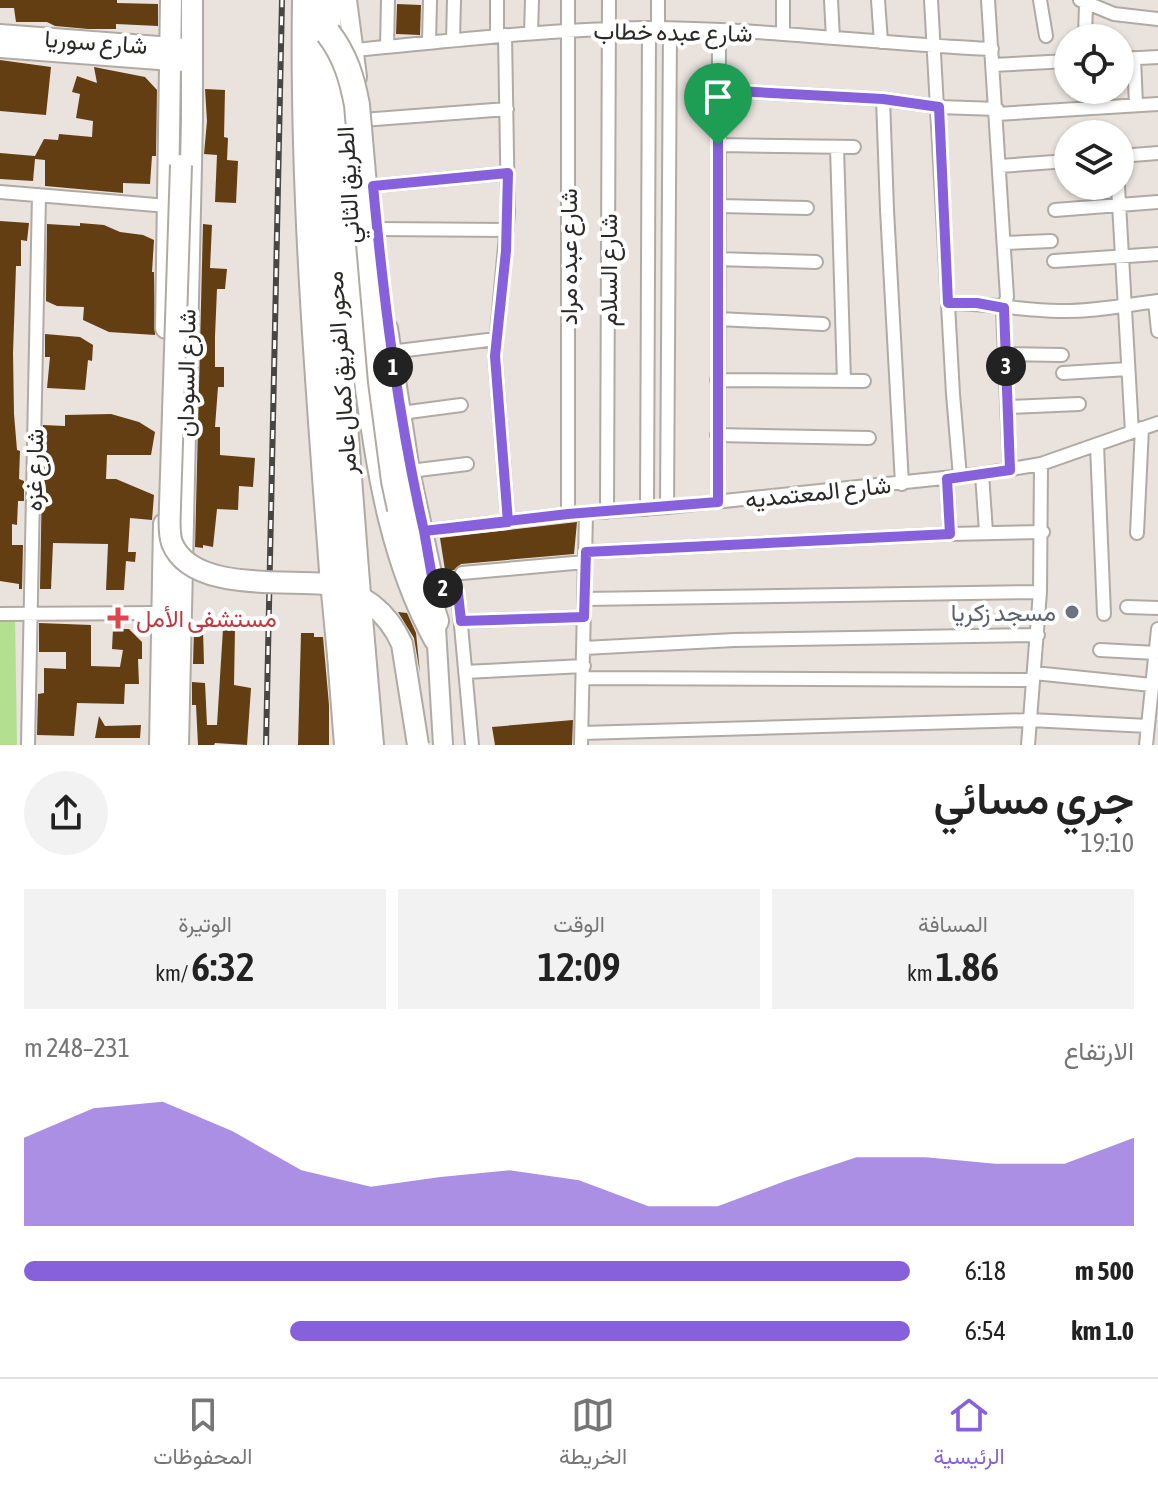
<!DOCTYPE html>
<html lang="ar">
<head>
<meta charset="utf-8">
<style>
	:root { --surface:#fff; --page:#f2f2f2; --text:#222; --muted:#767676; --line:#e0e0e0; --accent:#8761db }
	body { margin:0; font-family:"Asap Condensed",Vazirmatn,sans-serif; background:var(--page); color:var(--text); direction:rtl; height:100vh; display:flex; flex-direction:column; font-size:30px; white-space:nowrap }
	* { box-sizing:border-box; margin:0 }
	p { font-size:26px; color:var(--muted) }
	.icon { flex:none; width:44px; height:44px; fill:none; stroke:currentColor; stroke-width:2; stroke-linecap:round; stroke-linejoin:round }
	.map { position:relative; height:745px; overflow:hidden; direction:ltr }
	.details { display:flex; flex-direction:column; background:var(--surface); flex:1 }
	.details>* { flex:none }
	.controls { position:absolute; left:1054px; top:24px; display:grid; gap:16px }
	.controls a { display:grid; place-items:center; width:80px; height:80px; border-radius:50%; background:var(--surface); box-shadow:0 2px 6px #0004; font-size:40px }
	.pin { position:absolute; display:grid; place-items:center; width:68px; height:68px; color:#fff; margin:-82px -34px; border-radius:50% 50% 50% 0; rotate:-45deg; box-shadow:0 0 8px #0007 }
	.pin .icon { rotate:45deg }
	.km { position:absolute; width:40px; height:40px; margin:-20px; border-radius:50%; background:#222; color:#fff; font-size:22px; line-height:40px; text-align:center }
	.round { display:grid; place-items:center; flex:none; width:84px; height:84px; border-radius:42px; background:var(--page) }
	.head { display:flex; align-items:center; justify-content:space-between; height:136px; padding:0 24px }
	h1 { font-size:44px; font-weight:600; line-height:60px }
	.stats { display:grid; grid-template-columns:repeat(3,1fr); gap:12px; height:136px; padding:8px 24px }
	.stats div { display:grid; align-content:center; border-radius:0px; background:var(--page); text-align:center }
	.stats b { font-size:40px; font-weight:600 }
	.stats small { font-size:22px; font-weight:400 }
	.stats p { font-size:22px }
	.chart { height:224px; padding:16px 24px }
	.chart p { display:flex; justify-content:space-between }
	.chart svg { width:100%; height:144px; margin-top:8px; fill:var(--accent); opacity:.7 }
	ul { padding:0 24px; list-style:none; font-size:26px }
	li { display:grid; grid-template-columns:128px 96px 1fr; align-items:center; height:60px }
	li i { height:20px; border-radius:10px; background:var(--accent) }
	.tab-bar { display:flex; justify-content:space-around; align-items:center; height:112px; border-top:2px solid var(--line); background:var(--surface); font-size:22px; color:var(--muted) }
	.tab-bar a { display:grid; justify-items:center; gap:4px }
	.tab-bar .active { color:var(--accent) }
	.map>svg:first-child { display:block }
	.green { fill:#b3df90 }
	.building { fill:#643e13 }
	.lines { fill:none; stroke-linecap:round; stroke-linejoin:round }
	.street-casing { stroke:#b0aaa4; stroke-width:16 }
	.secondary-casing { stroke:#b0aaa4; stroke-width:22 }
	.primary-casing { stroke:#b0aaa4; stroke-width:24 }
	.highway-casing { stroke:#b0aaa4; stroke-width:28 }
	.street { stroke:#fff; stroke-width:12 }
	.secondary { stroke:#fff; stroke-width:18 }
	.primary { stroke:#fff; stroke-width:20 }
	.highway { stroke:#fff; stroke-width:24 }
	.rail-casing { stroke:#484643; stroke-width:6 }
	.rail { stroke:#fff; stroke-width:3; stroke-dasharray:9; stroke-linecap:butt }
	.primary-bridge-casing { stroke:#b0aaa4; stroke-width:24; stroke-linecap:butt }
	.highway-bridge-casing { stroke:#b0aaa4; stroke-width:28; stroke-linecap:butt }
	.primary-bridge { stroke:#fff; stroke-width:20 }
	.highway-bridge { stroke:#fff; stroke-width:24 }
	.route-casing { stroke:#fff; stroke-width:16 }
	.route { stroke:#8761db; stroke-width:10 }
	.worship-dot { fill:#6b7280; stroke:#fff; stroke-width:3 }
	.health-dot { fill:#e0444e; stroke:#fff; stroke-width:3 }
	.labels { text-anchor:middle; dominant-baseline:central; stroke-width:8; stroke-linejoin:round; paint-order:stroke }
	.street-label { font-size:24px; fill:#2b2927; stroke:#fff }
	.worship-label { font-size:24px; fill:#5b616d; stroke:#fff; text-anchor:end }
	.health-label { font-size:24px; fill:#be3a42; stroke:#fff; text-anchor:start }
</style>
</head>
<body>
<div class="map">
<svg width="1158" height="745" viewBox="0 0 1158 745">
	<rect width="100%" height="100%" fill="#e9e2dd"/>
	<path class="green" d="M0,618H15L17,745H0Z"/>
	<path class="building" d="M0,0H117V3L158,4V26L116,24V29H88L55,26L47,22H16L14,8H0Z
		M397,4L421,5L420,35L396,34Z
		M0,60L51,67L46,115L0,111Z
		M94,67L145,77L157,90L156,156H152L150,184L123,183V193L45,186V160L35,159L33,181L0,179V153L35,156L44,139L58,140L59,134L92,137L93,121L76,118L80,94L72,92L77,76L97,83Z
		M205,89L225,90L224,137L228,138L227,160L238,161L236,203L215,202L217,155L204,154L207,121Z
		M0,221L29,223L27,241L21,240V266H16L13,353L14,414L17,450L20,451L19,479L24,481V501H18L17,525L12,524V545H23L22,589H19V584L0,581Z
		M80,223L104,225L120,232L143,235L154,240L152,272H154L155,335L109,332L83,320L84,307L57,306L46,301L47,224L80,226Z
		M203,224L212,225L210,268L227,269L225,289H217L215,336V367H224V387H218L215,427H220V455L255,458L253,487L239,486L238,510L217,509L213,547L203,545V548L195,547Z
		M45,334L80,337L93,345L92,361L88,360L85,390L47,388L50,357H45Z
		M111,414L139,422L155,432L151,455H107L106,479H116L154,495L152,520L130,518L128,552H136L135,562L126,561L124,590H106L108,544L53,543L51,589H40L43,425L65,426V415Z
		M577,522L574,554L461,564L454,570H445L440,538Z
		M398,612L407,613L416,633L420,673L414,638Z
		M39,623L91,625V666L120,667L123,650L112,649L113,629H129L142,642V659H138L139,684H125L124,704L77,703L74,736L37,735L38,694L44,693V668L66,669V652H39Z
		M235,628L234,685L251,688L247,745L215,743L214,745H198L196,705H192V682L205,683L207,725H217L223,629Z
		M194,630H203L204,664H193Z
		M301,633H314V637H323L329,705V745H298Z
		M99,716L105,726L141,725L140,738H95Z
		M573,720L572,745H495L492,727Z"/>
	<g class="lines">
		<g class="street-casing">
			<path id="street" d="M568,0V514
				M658,0V28
				M831,0L833,38
				M878,0L881,42
				M931,0L953,394L960,477
				M988,0L1007,297L1003,311L1010,470
				M1040,0L1046,36
				M1080,0L1114,14L1158,19
				M531,33L532,0
				M783,34V0
				M505,35L508,213L495,356L508,522
				M497,36V0
				M1085,38L1086,3
				M453,40L454,0
				M429,43L430,0
				M387,47L388,0
				M354,50C451,41 548,29 646,28C761,28 877,44 992,49
				M1134,58L1136,105
				M1120,59L1158,57
				M993,65L1068,61
				M718,90L883,99L939,107L997,109
				M1091,90L1092,108
				M883,99L887,210L902,484
				M997,114L1158,104
				M362,120L507,109
				M718,145L854,147
				M837,147L844,381
				M1120,156L1158,153
				M1000,166L1068,161
				M373,186L508,173
				M1118,186L1132,432
				M0,192L168,206
				M719,206L807,208
				M1055,210L1158,202
				M377,229L507,230
				M1004,243L1051,241
				M718,259L816,262
				M1054,261L1158,254
				M1155,302L1158,331
				M948,303C985,303 1021,310 1059,311C1092,312 1125,305 1158,301
				M718,319L823,324
				M390,352L496,339
				M1005,354L1062,355
				M1063,373L1128,369
				M717,380L864,381
				M1008,407L1079,404
				M401,413L461,405
				M717,435L869,438
				M1097,445L1104,614
				M410,471L467,464
				M982,474L986,532
				M947,479L950,534
				M718,502L719,31
				M667,507L670,29
				M647,509L649,28
				M607,512L609,0
				M424,531L568,514L667,507L982,474L1041,464L1158,423
				M1137,533L1142,428
				M586,552L950,534L1043,532
				M462,573L585,562
				M433,578L449,581L458,593L472,745
				M585,599L1040,592
				M1127,607L1158,608
				M0,614L163,613
				M461,621L584,617
				M584,648L734,640L1038,635
				M1100,650L1156,653
				M465,672L584,666
				M1034,673L1152,685
				M584,678L1033,680
				M582,733L1030,720L1148,726
				M28,745L39,195
				M581,745L586,513
				M1028,745L1040,592L1041,464
				M1146,745L1158,629"/>
		</g>
		<g class="secondary-casing">
			<path id="secondary" d="M347,0L357,77
				M0,34L185,48
				M0,48L185,62
				M344,78C346,182 352,286 365,389C377,476 391,563 434,641
				M388,328L410,471L433,578L443,745"/>
		</g>
		<g class="primary-casing">
			<path id="primary" d="M166,328L171,0
				M160,745L164,524
				M178,745L192,120V0"/>
		</g>
		<g class="highway-casing">
			<path id="highway" d="M305,0C302,191 318,381 332,571
				M329,0L327,121L333,266L356,570
				M400,509L436,621
				M363,653L371,745
				M340,655L347,745"/>
		</g>
		<use href="#street" class="street"/>
		<use href="#secondary" class="secondary"/>
		<use href="#primary" class="primary"/>
		<use href="#highway" class="highway"/>
		<g class="rail-casing">
			<path id="rail" d="M266,745L282,0"/>
		</g>
		<use href="#rail" class="rail"/>
		<g class="primary-bridge-casing">
			<path id="primary-bridge" d="M181,165L170,505C170,517 168,532 172,543C191,591 281,580 324,584C360,591 387,610 402,644L418,745"/>
		</g>
		<g class="highway-bridge-casing">
			<path id="highway-bridge" d="M328,33C345,55 352,78 357,105L381,382L394,481L400,509
				M356,570L363,653
				M332,571L340,655"/>
		</g>
		<use href="#primary-bridge" class="primary-bridge"/>
		<use href="#highway-bridge" class="highway-bridge"/>
	</g>
	<g class="lines">
		<g class="route-casing">
			<path id="route" d="M718,145V502L568,514L424,531C398,417 384,302 373,186L508,173L506,251L495,356L508,522L424,531L434,588H445L458,593L461,621L584,617L586,552L950,534L947,479L1010,470L1004,308L977,303H948L939,107L883,99L718,90V145"/>
		</g>
		<use href="#route" class="route"/>
	</g>
	<circle class="worship-dot" cx="1072" cy="612" r="8"/>
	<path class="health-dot" d="M114 606h8v8h8v8h-8v8h-8v-8h-8v-8h8z"/>
	<g class="labels">
		<g class="street-label">
			<text transform="translate(673 32) rotate(1)">شارع عبده خطاب</text>
			<text transform="translate(96 42) rotate(4)">شارع سوريا</text>
			<text transform="translate(348 185) rotate(-93)">الطريق الثاني</text>
			<text transform="translate(568 257) rotate(-90)">شارع عبده مراد</text>
			<text transform="translate(608 270) rotate(-90)">شارع السلام</text>
			<text transform="translate(186 373) rotate(-89)">شارع السودان</text>
			<text transform="translate(341 373) rotate(-94)">محور الفريق كمال عامر</text>
			<text transform="translate(34 470) rotate(-89)">شارع غزه</text>
			<text transform="translate(818 492) rotate(-6)">شارع المعتمديه</text>
		</g>
		<g class="worship-label">
			<text x="1056" y="612">مسجد زكريا</text>
		</g>
		<g class="health-label">
			<text x="136" y="618">مستشفى الأمل</text>
		</g>
	</g>
</svg>
<div class="controls">
<a><svg class="icon" aria-label="locate" viewBox="0 0 24 24"><circle cx="12" cy="12" r="6"/><path d="M12 2v4M12 18v4M2 12h4M18 12h4"/></svg></a>
<a><svg class="icon" aria-label="layers" viewBox="0 0 24 24"><path d="M12 4l9 5-9 5-9-5zM3 14l9 5 9-5"/></svg></a>
</div>
<div class="pin" style="left:718px;top:145px;background:#1e9e55"><svg class="icon" aria-label="arrive" viewBox="0 0 24 24"><path d="M6 21V4h12l-3 4 3 4H6"/></svg></div>
<b class="km" style="left:393px;top:367px">1</b>
<b class="km" style="left:443px;top:588px">2</b>
<b class="km" style="left:1006px;top:366px">3</b>
</div>
<section class="details">
<div class="head"><div><h1>جري مسائي</h1><p>19:10</p></div><a class="round"><svg class="icon" aria-label="share" viewBox="0 0 24 24"><path d="M12 15V3M7 8l5-5 5 5M5 13v7h14v-7"/></svg></a></div>
<div class="stats">
<div><p>المسافة</p><b>1.86<small> km</small></b></div>
<div><p>الوقت</p><b>12:09</b></div>
<div><p>الوتيرة</p><b>6:32<small> /km</small></b></div>
</div>
<div class="chart"><p><span>الارتفاع</span>231–248 m</p>
<svg viewBox="0 0 160 44" preserveAspectRatio="none"><path d="M0 44V17L10 8L20 6L30 15L40 27L50 32L60 29L70 27L80 30L90 38L100 38L110 30L120 23L130 23L140 25L150 25L160 17V44z"/></svg>
</div>
<ul>
<li><b>500 m</b>6:18<i style="width:100%"></i></li>
<li><b>1.0 km</b>6:54<i style="width:70%"></i></li>
</ul>
</section>
<nav class="tab-bar">
<a class="active"><svg class="icon" aria-label="home" viewBox="0 0 24 24"><path d="M3 11l9-7 9 7M6 9v11h12V9"/></svg>الرئيسية</a>
<a><svg class="icon" aria-label="map" viewBox="0 0 24 24"><path d="M3 6l6-2 6 2 6-2v14l-6 2-6-2-6 2zM9 4v14M15 6v14"/></svg>الخريطة</a>
<a><svg class="icon" aria-label="saved" viewBox="0 0 24 24"><path d="M7 4h10v16l-5-4-5 4z"/></svg>المحفوظات</a>
</nav>
</body>
</html>
